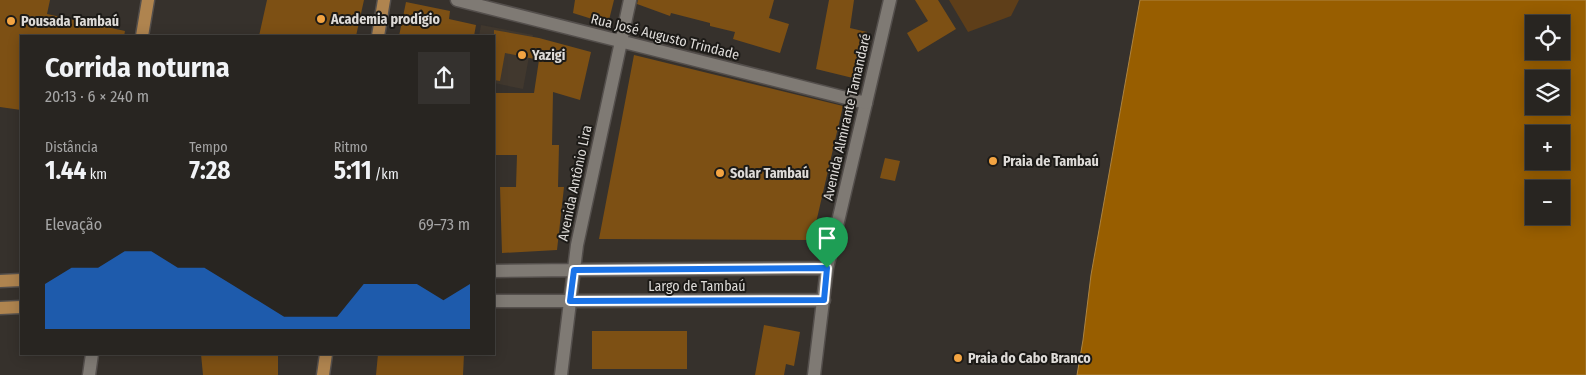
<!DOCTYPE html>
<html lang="pt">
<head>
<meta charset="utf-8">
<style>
	:root { --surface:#282521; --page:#34312e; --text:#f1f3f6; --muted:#a5a5a5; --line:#44423f; --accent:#1a73e8 }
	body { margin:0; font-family:"Fira Sans Condensed",sans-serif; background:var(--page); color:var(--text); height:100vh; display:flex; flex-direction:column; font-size:19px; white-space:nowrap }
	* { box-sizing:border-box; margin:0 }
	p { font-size:16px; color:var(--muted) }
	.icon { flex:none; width:28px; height:28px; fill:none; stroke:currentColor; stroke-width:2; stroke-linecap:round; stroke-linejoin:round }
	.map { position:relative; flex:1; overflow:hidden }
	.details { position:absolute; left:20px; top:35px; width:475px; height:320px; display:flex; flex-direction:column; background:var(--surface); border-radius:0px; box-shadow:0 2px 12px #0003,0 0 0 1px var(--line) }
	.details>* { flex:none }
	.controls { position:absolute; left:1525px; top:15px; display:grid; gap:10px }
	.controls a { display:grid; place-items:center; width:45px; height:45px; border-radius:0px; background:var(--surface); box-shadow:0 2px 12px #0003,0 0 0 1px var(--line); font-size:25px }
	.pin { position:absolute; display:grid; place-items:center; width:42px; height:42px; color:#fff; margin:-51px -21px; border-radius:50% 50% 50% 0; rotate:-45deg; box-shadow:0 0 5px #0007 }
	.pin .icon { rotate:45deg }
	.round { display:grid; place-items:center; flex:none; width:52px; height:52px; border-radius:0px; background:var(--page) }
	.headline { display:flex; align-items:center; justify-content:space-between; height:85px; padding:0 25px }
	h1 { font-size:28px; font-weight:700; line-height:38px }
	.metrics { display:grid; grid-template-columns:repeat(3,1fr); gap:8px; height:85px; padding:5px 25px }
	.metrics div { display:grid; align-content:center }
	.metrics b { font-size:25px; font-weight:700 }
	.metrics small { font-size:14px; font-weight:400 }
	.metrics p { font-size:14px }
	.chart { height:140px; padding:10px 25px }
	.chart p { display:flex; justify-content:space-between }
	.chart svg { width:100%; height:90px; margin-top:5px; fill:var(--accent); opacity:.7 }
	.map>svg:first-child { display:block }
	.built { fill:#41382e }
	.green { fill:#5e3e19 }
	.water { fill:#985e00; stroke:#ad8441; fill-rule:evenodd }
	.building { fill:#7d5014 }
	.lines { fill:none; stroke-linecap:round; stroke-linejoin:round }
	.pedestrian-casing { stroke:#544f4c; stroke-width:15 }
	.secondary-casing { stroke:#544f4c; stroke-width:15 }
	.primary-casing { stroke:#544f4c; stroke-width:15 }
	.pedestrian { stroke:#7f7a74; stroke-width:12 }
	.secondary { stroke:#7f7a74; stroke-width:12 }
	.primary { stroke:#af844f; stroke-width:12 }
	.route-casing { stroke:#fff; stroke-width:10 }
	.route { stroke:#1a73e8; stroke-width:6 }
	.poi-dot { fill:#f3a442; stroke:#1c1a17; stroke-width:2 }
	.labels { text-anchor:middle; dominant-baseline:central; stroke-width:4; stroke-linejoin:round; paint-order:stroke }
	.poi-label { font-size:14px; font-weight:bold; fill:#dedbd8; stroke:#1c1a17; text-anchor:start }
	.street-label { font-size:14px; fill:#dedbd8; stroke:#1c1a17 }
</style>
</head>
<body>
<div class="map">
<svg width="1586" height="375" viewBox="0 0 1586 375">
	<rect width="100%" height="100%" fill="#36312c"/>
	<path class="built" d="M481,25L533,35L523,89L494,83V36H479Z"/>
	<path class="green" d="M949,0H1019L1011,16L968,32Z"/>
	<path class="water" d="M1140,0H1586V375H1077L1083,340L1091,275ZM1534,24H1561V51H1534ZM1534,79H1561V106H1534ZM1534,134H1561V161H1534ZM1534,189H1561V216H1534Z"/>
	<path class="building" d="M0,0H50L47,14L125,31L124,36H21V110L0,107Z
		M267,0H364L356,36H259Z
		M575,0H614L608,24L573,13Z
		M638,0H774L769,18L789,24L780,53L733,39L735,32L710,26V23L671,13L670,16L637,4Z
		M829,0H854L850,28L867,32L857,79L816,69Z
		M915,0H938L956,29L918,52L907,33L928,21Z
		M406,2L450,11L449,19L476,25L474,36H399Z
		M494,30L539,38L591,52L580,100L553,92L552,145H559L558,187H564L557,250L502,253L500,187H516L517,155H494V93H534L539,60L505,53L500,81L494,80Z
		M634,55L843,106L812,240L599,239Z
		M885,158L900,161L895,181L880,178Z
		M764,325L800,332L794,366L786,364L784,375H755Z
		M592,331H687V369H592Z
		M201,354H278V375H203Z
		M378,354H464L463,375H376Z"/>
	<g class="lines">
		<g class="pedestrian-casing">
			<path id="pedestrian" d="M574,270L827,268
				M570,301L824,300
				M814,375L827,268L866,103"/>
		</g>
		<g class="secondary-casing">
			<path id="secondary" d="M457,0L866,103L890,0
				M494,271L574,270
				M494,301H570
				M89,375L92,354
				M561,375L577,245L630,0"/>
		</g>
		<g class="primary-casing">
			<path id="primary" d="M142,36L148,0
				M378,36L384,0
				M0,281L21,280
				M0,308L21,307
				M323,375L326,354"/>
		</g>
		<use href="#pedestrian" class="pedestrian"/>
		<use href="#secondary" class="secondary"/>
		<use href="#primary" class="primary"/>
	</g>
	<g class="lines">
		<g class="route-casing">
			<path id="route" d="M827,268L824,300L570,301L574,270Z"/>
		</g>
		<use href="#route" class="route"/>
	</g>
	<g class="poi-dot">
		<circle cx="321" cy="19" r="5"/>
		<circle cx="11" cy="21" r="5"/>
		<circle cx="522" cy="55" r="5"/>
		<circle cx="993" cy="161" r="5"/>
		<circle cx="720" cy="173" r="5"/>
		<circle cx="958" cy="358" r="5"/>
	</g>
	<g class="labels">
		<g class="poi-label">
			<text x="331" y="19">Academia prodígio</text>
			<text x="21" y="21">Pousada Tambaú</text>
			<text x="532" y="55">Yazigi</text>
			<text x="1003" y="161">Praia de Tambaú</text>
			<text x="730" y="173">Solar Tambaú</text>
			<text x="968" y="358">Praia do Cabo Branco</text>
		</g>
		<g class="street-label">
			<text transform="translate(665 37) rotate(14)">Rua José Augusto Trindade</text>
			<text transform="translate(847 117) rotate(-77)">Avenida Almirante Tamandaré</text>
			<text transform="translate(575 183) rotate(-78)">Avenida Antônio Lira</text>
			<text x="697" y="286">Largo de Tambaú</text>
		</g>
	</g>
</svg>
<div class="controls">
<a><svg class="icon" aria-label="locate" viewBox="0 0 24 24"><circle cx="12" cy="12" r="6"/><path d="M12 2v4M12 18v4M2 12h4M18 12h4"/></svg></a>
<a><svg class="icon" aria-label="layers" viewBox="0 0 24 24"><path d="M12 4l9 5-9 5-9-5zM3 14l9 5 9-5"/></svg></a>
<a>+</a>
<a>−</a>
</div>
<div class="pin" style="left:827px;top:268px;background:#1e9e55"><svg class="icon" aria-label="arrive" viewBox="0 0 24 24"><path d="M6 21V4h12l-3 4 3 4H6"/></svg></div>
<section class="details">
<div class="headline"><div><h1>Corrida noturna</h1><p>20:13 · 6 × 240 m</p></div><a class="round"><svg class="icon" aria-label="share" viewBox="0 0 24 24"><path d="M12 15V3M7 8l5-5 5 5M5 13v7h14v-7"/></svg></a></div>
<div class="metrics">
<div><p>Distância</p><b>1.44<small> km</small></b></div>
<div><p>Tempo</p><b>7:28</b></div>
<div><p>Ritmo</p><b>5:11<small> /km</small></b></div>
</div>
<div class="chart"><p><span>Elevação</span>69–73 m</p>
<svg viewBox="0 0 160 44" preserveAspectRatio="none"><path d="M0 44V22L10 14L20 14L30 6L40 6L50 14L60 14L70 22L80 30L90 38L100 38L110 38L120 22L130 22L140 22L150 30L160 22V44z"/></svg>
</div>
</section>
</div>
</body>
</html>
